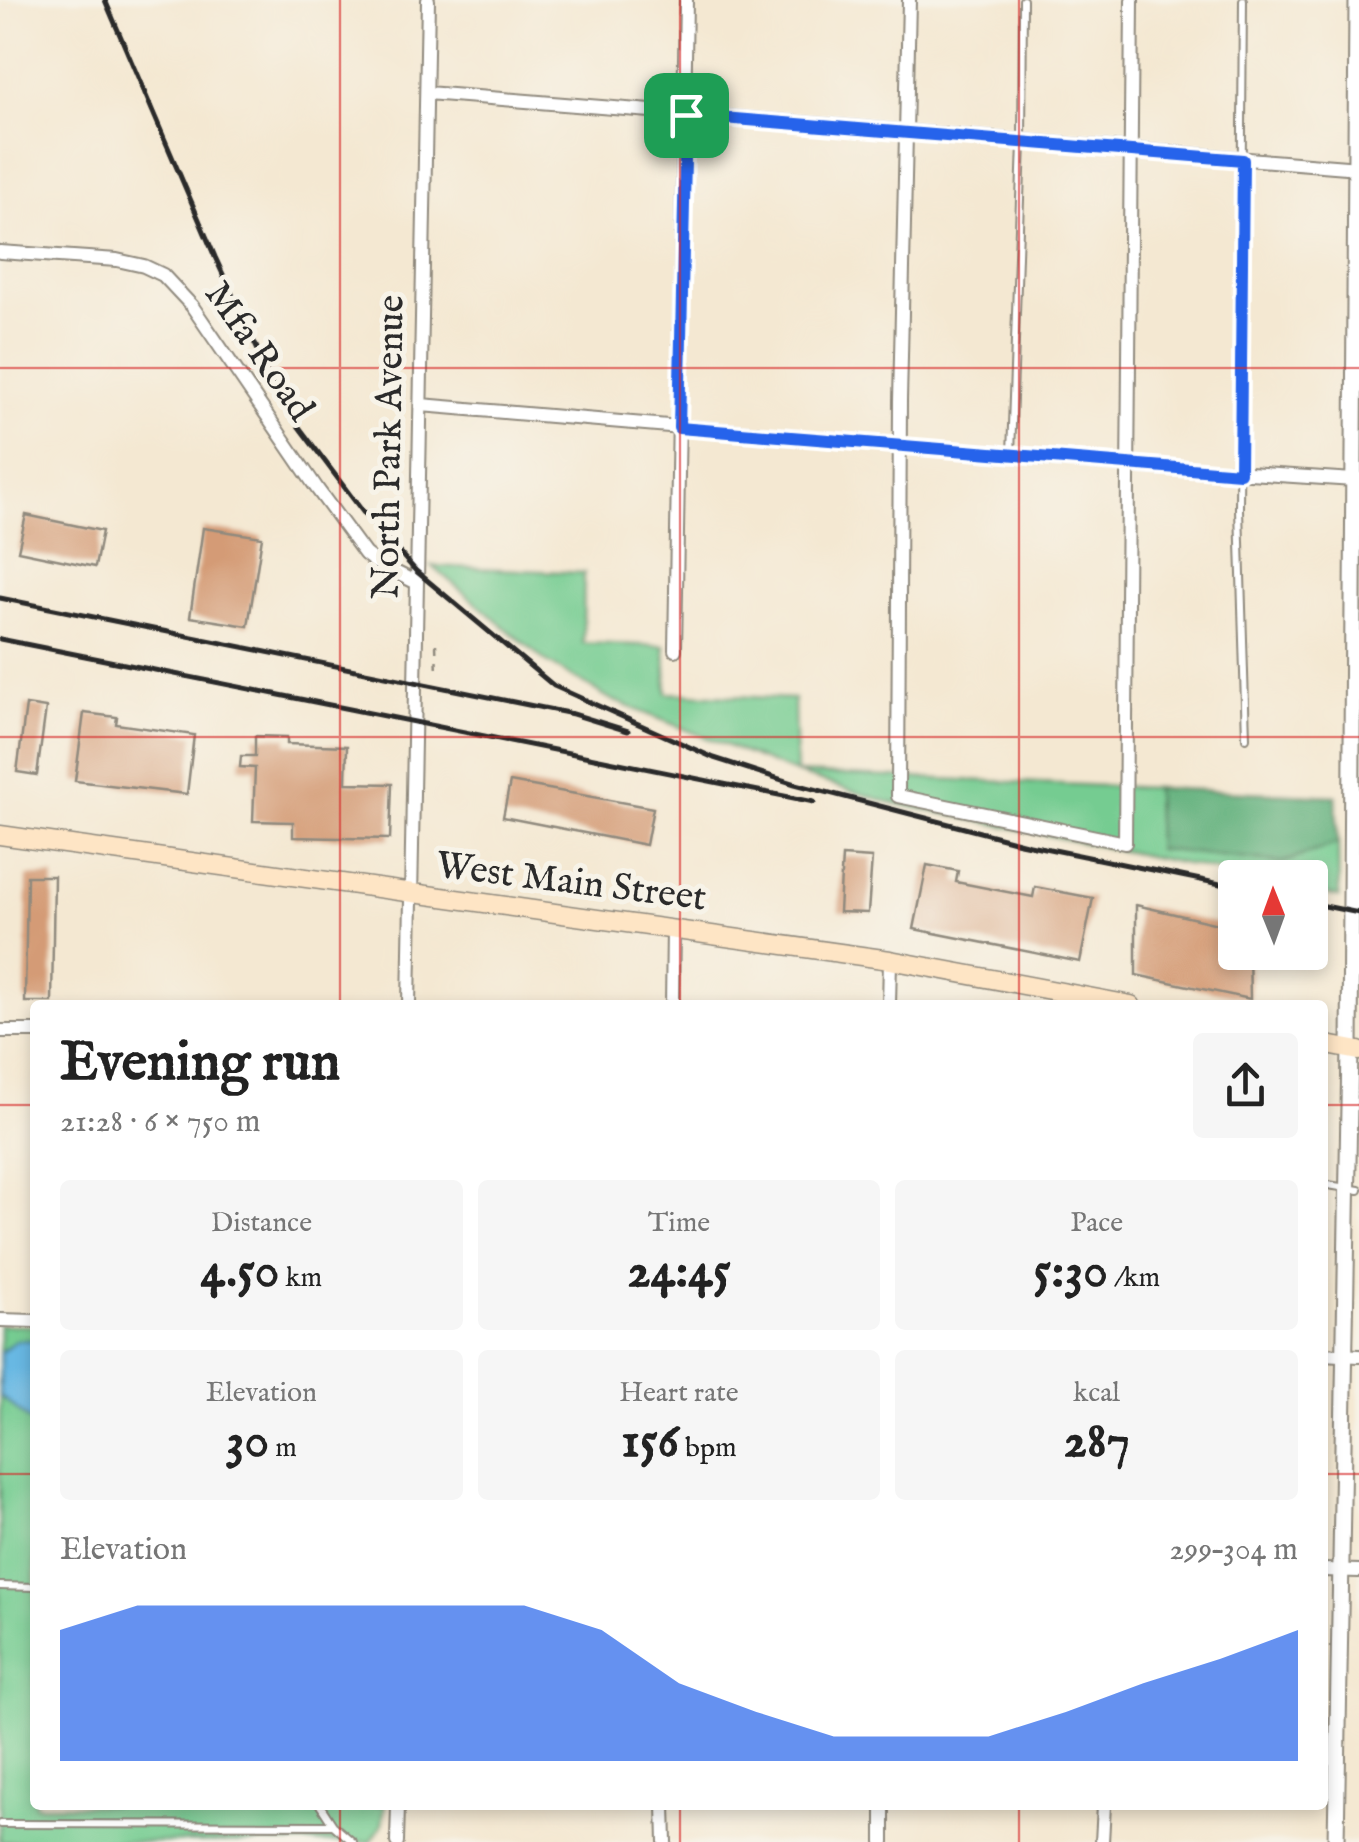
<!DOCTYPE html>
<html lang="en">
<head>
<meta charset="utf-8">
<style>
	:root { --surface:#fff; --page:#f6f6f6; --text:#222; --muted:#767676; --accent:#2563eb }
	body { margin:0; font-family:"IM FELL English",serif; background:var(--page); color:var(--text); height:100vh; display:flex; flex-direction:column; font-size:38px; white-space:nowrap }
	* { box-sizing:border-box; margin:0 }
	p { font-size:32px; color:var(--muted) }
	.icon { flex:none; width:55px; height:55px; fill:none; stroke:currentColor; stroke-width:2; stroke-linecap:round; stroke-linejoin:round }
	.map { position:relative; flex:1; overflow:hidden }
	.panel { position:absolute; left:30px; top:1000px; width:1298px; height:810px; display:flex; flex-direction:column; background:var(--surface); border-radius:10px; box-shadow:0 5px 15px #0003 }
	.panel>* { flex:none }
	.needle { width:65px; rotate:359deg }
	.fabs { position:absolute; left:1218px; top:860px; display:grid; gap:20px }
	.fabs a { display:grid; place-items:center; width:110px; height:110px; border-radius:10px; background:var(--surface); box-shadow:0 5px 15px #0003; font-size:50px }
	.pin { position:absolute; display:grid; place-items:center; width:85px; height:85px; color:#fff; margin:-42px; border-radius:20px; box-shadow:0 5px 15px #0006 }
	.round { display:grid; place-items:center; flex:none; width:105px; height:105px; border-radius:10px; background:var(--page) }
	.head { display:flex; align-items:center; justify-content:space-between; height:170px; padding:0 30px }
	h1 { font-size:55px; font-weight:700; line-height:75px }
	.stats { display:grid; grid-template-columns:repeat(3,1fr); gap:15px; height:170px; padding:10px 30px }
	.stats div { display:grid; align-content:center; border-radius:10px; background:var(--page); text-align:center }
	.stats b { font-size:50px; font-weight:700 }
	.stats small { font-size:28px; font-weight:400 }
	.stats p { font-size:28px }
	.chart { height:280px; padding:20px 30px }
	.chart p { display:flex; justify-content:space-between }
	.chart svg { width:100%; height:180px; margin-top:10px; fill:var(--accent); opacity:.7 }
	.map>svg:first-child { display:block }
	.green { fill:#75cc91; stroke:#507c5e; stroke-width:2.5 }
	.forest { fill:#60b07b; stroke:#466e53; stroke-width:2.5 }
	.water { fill:#68b8e3; stroke:#4a7287; stroke-width:2.5 }
	.building { fill:#d49b76 }
	.lines { fill:none; stroke-linecap:round; stroke-linejoin:round }
	.service-casing { stroke:#908a7e; stroke-width:10 }
	.minor-casing { stroke:#908a7e; stroke-width:16 }
	.tertiary-casing { stroke:#908a7e; stroke-width:19 }
	.secondary-casing { stroke:#908a7e; stroke-width:21 }
	.path { stroke:#908a7e; stroke-width:2.5; stroke-dasharray:8 8; stroke-linecap:butt }
	.service { stroke:#fff; stroke-width:6 }
	.minor { stroke:#fff; stroke-width:12 }
	.tertiary { stroke:#fff; stroke-width:15 }
	.secondary { stroke:#fee5c5; stroke-width:18 }
	.rail { stroke:#2b2b2b; stroke-width:5 }
	.route-casing { stroke:#fff; stroke-width:20 }
	.route { stroke:#2563eb; stroke-width:12 }
	.grid { fill:none; stroke:#d62828; stroke-width:2.5; stroke-opacity:0.55 }
	.labels { text-anchor:middle; dominant-baseline:central; stroke-width:10; stroke-linejoin:round; paint-order:stroke }
	.street-label { font-size:38px; fill:#2b2b2b; stroke:#f7f3e8 }
</style>
</head>
<body>
<div class="map">
<svg width="1359" height="1842" viewBox="0 0 1359 1842">
	<rect width="100%" height="100%" fill="#f7f3e8"/>
	<filter id="ink" filterUnits="userSpaceOnUse"><feTurbulence type="fractalNoise" baseFrequency=".01" numOctaves="2"/><feDisplacementMap in="SourceGraphic" scale="20" xChannelSelector="R" yChannelSelector="G"/><feConvolveMatrix kernelMatrix="1 2 1 2 8 2 1 2 1" color-interpolation-filters="sRGB"/></filter>
	<filter id="wash" filterUnits="userSpaceOnUse"><feTurbulence type="fractalNoise" baseFrequency=".0048" numOctaves="4" result="noise"/><feDisplacementMap in="SourceGraphic" scale="40" xChannelSelector="R" yChannelSelector="G"/><feGaussianBlur stdDeviation="2.25" result="paint"/><feColorMatrix in="noise" values="0 0 0 0 0 0 0 0 0 0 0 0 0 0 0 0 0 1.4 0 .05"/><feComposite in="paint" operator="in"/></filter>
	<g filter="url(#wash)">
		<rect width="100%" height="100%" fill="#f4e8d2"/>
		<path class="green" d="M432,566L584,573L583,643L665,646L667,693L794,699L796,773L1155,788L1157,849L1282,863L1338,843L1339,897L1310,891V878L1247,877L888,802L795,773L612,700L545,661Z
			M0,1325L35,1326V1805H385L382,1825L371,1842H0Z"/>
		<path class="forest" d="M1155,788L1336,796L1338,843L1282,863L1157,849Z"/>
		<path class="water" d="M15,1340H35V1425L0,1396V1353Z"/>
		<g id="blocks">
			<path class="building" d="M26,515L102,531L95,567L18,551Z
				M203,528L262,537L248,626L190,617Z
				M26,705L46,708L37,775L17,772Z
				M84,713L117,717L116,724L194,735L187,794L75,781Z
				M255,736L287,737V744L347,746L346,783L392,784L390,839L293,837V822L253,821L255,768L240,767L241,756H255Z
				M510,782L653,808L646,845L503,817Z
				M842,856L872,858L868,913L839,912Z
				M927,865L958,871L956,882L1033,897L1035,887L1093,898L1080,962L914,929Z
				M27,876H54L52,1002H25Z
				M1136,905L1235,928V952H1249L1250,999L1136,975Z"/>
		</g>
	</g>
	<g filter="url(#ink)">
		<use href="#blocks" fill-opacity="0" stroke="#908a7e" stroke-width="2.5"/>
		<g class="lines">
			<g class="service-casing">
				<path id="service" d="M1243,0L1239,509L1246,738
					M1011,454L1022,143L1023,0
					M1322,1184L1359,1190
					M0,1586L35,1587
					M320,1805L333,1825L353,1842
					M0,1824L333,1825"/>
			</g>
			<g class="minor-casing">
				<path id="minor" d="M909,0L900,401L898,796L1125,843L1132,0
					M427,93L1359,168
					M0,252L117,260L144,266L163,275L192,306L318,490L365,554L375,562L415,582
					M421,405L1129,465L1354,480
					M675,650L686,0
					M409,1005L428,0
					M672,1005L673,928
					M889,1005L890,960
					M0,1031H35
					M0,1320L35,1321
					M1322,1354L1359,1356
					M1322,1570L1359,1571
					M664,1805L665,1842
					M397,1842L398,1805
					M883,1842V1805
					M1102,1842L1104,1805"/>
			</g>
			<g class="tertiary-casing">
				<path id="tertiary" d="M1336,1842L1350,1049L1357,0"/>
			</g>
			<g class="secondary-casing">
				<path id="secondary" d="M0,835L890,960L1131,1005
					M1322,1044L1359,1051"/>
			</g>
			<path class="path" d="M436,644L437,675"/>
			<use href="#service" class="service"/>
			<use href="#minor" class="minor"/>
			<use href="#tertiary" class="tertiary"/>
			<use href="#secondary" class="secondary"/>
			<path class="rail" d="M105,0L215,257L284,407L363,512L416,571L554,686L714,758L795,784L1026,844
				M0,598L573,714L628,731
				M0,639L814,802
				M1015,842L1235,887
				M1310,903L1359,913"/>
		</g>
	</g>
	<g class="lines" filter="url(#ink)">
		<g class="route-casing">
			<path id="route" d="M686,115L1243,160L1240,473L679,428Z"/>
		</g>
		<use href="#route" class="route"/>
	</g>
	<path class="grid" d="M340,0V1005M680,0V1005M1019,0V1005M0,368H1359M0,737H1359M0,1105H35M1322,1105H1359M0,1474H35M1322,1474H1359M340,1805V1842M680,1805V1842M1019,1805V1842"/>
	<g class="labels">
		<g class="street-label">
			<text transform="translate(258 352) rotate(55)">Mfa Road</text>
			<text transform="translate(390 447) rotate(-89)">North Park Avenue</text>
			<text transform="translate(571 883) rotate(7)">West Main Street</text>
		</g>
	</g>
</svg>
<div class="fabs">
<a><svg class="needle" viewBox="-14 -14 28 28"><path d="M0-13l5 13h-10z" fill="#e53935"/><path d="M0 13l5-13h-10z" fill="#767676"/></svg></a>
</div>
<div class="pin" style="left:686px;top:115px;background:#1e9e55"><svg class="icon" aria-label="arrive" viewBox="0 0 24 24"><path d="M6 21V4h12l-3 4 3 4H6"/></svg></div>
<section class="panel">
<div class="head"><div><h1>Evening run</h1><p>21:28 · 6 × 750 m</p></div><a class="round"><svg class="icon" aria-label="share" viewBox="0 0 24 24"><path d="M12 15V3M7 8l5-5 5 5M5 13v7h14v-7"/></svg></a></div>
<div class="stats">
<div><p>Distance</p><b>4.50<small> km</small></b></div>
<div><p>Time</p><b>24:45</b></div>
<div><p>Pace</p><b>5:30<small> /km</small></b></div>
</div>
<div class="stats">
<div><p>Elevation</p><b>30<small> m</small></b></div>
<div><p>Heart rate</p><b>156<small> bpm</small></b></div>
<div><p>kcal</p><b>287</b></div>
</div>
<div class="chart"><p><span>Elevation</span>299–304 m</p>
<svg viewBox="0 0 160 44" preserveAspectRatio="none"><path d="M0 44V12L10 6L20 6L30 6L40 6L50 6L60 6L70 12L80 25L90 32L100 38L110 38L120 38L130 32L140 25L150 19L160 12V44z"/></svg>
</div>
</section>
</div>
</body>
</html>
